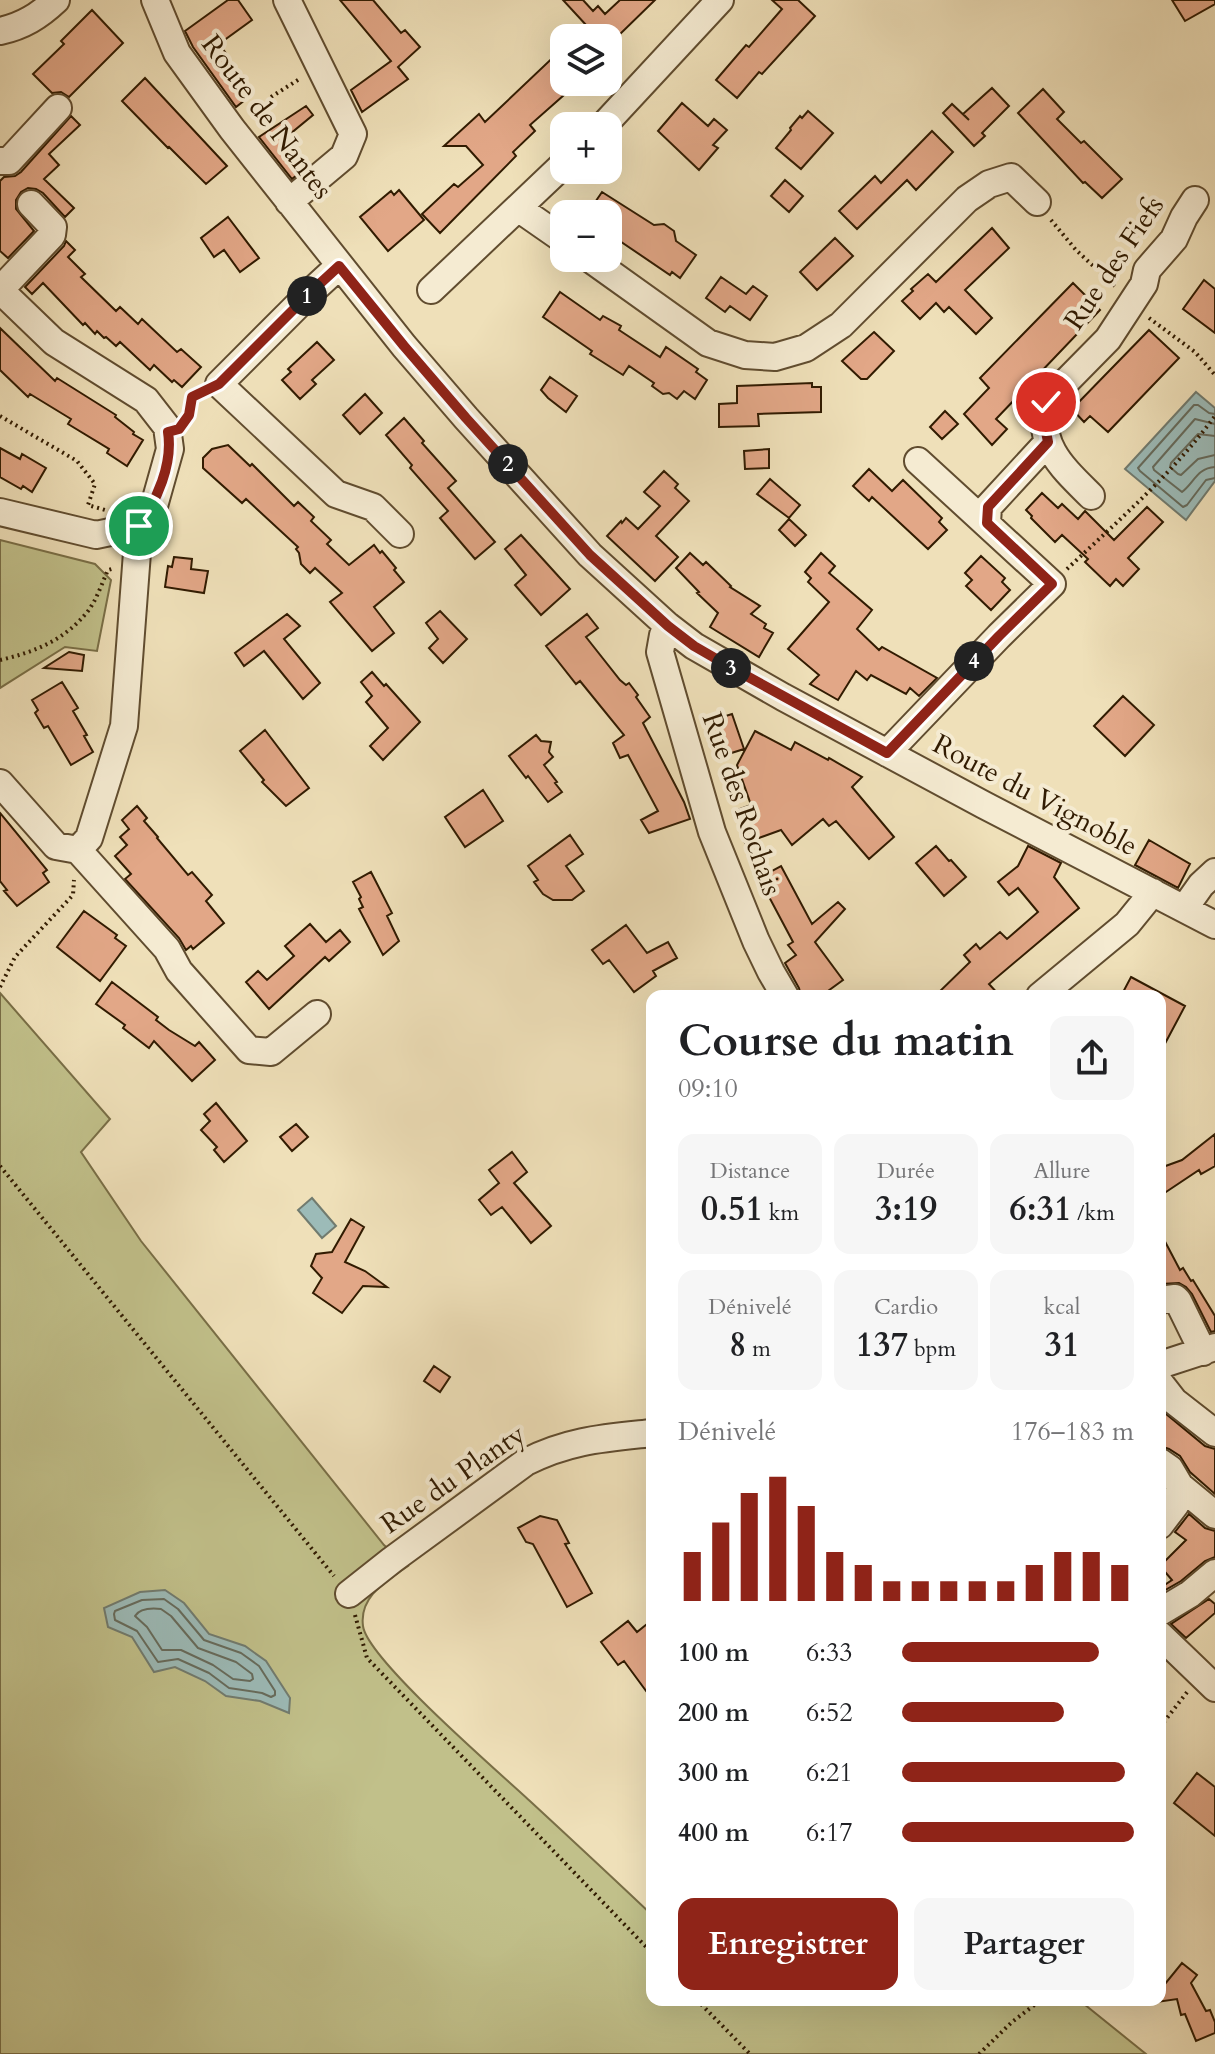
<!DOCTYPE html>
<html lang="fr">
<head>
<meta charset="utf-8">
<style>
	:root { --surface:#fff; --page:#f6f6f6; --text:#202124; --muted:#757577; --accent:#8f2418 }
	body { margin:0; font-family:Cardo,serif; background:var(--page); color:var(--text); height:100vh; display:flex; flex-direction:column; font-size:30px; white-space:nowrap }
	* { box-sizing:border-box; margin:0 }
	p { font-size:26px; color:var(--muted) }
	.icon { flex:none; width:44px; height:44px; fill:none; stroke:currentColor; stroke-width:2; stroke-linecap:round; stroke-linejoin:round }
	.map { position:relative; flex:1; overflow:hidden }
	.sheet { position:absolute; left:646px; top:990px; width:520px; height:1016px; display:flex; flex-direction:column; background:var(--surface); border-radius:16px; box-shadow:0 8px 32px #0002 }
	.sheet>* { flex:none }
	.buttons { position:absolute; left:550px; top:24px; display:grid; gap:16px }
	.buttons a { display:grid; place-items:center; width:72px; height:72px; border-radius:16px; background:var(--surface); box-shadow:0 8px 32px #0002; font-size:40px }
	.pin { position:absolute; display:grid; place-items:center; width:68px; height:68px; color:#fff; margin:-34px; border:4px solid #fff; border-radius:50%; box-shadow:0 2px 8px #0007 }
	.km { position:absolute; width:40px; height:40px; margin:-20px; border-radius:50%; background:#222; color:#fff; font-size:22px; line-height:40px; text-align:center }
	.round { display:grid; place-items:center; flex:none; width:84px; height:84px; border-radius:16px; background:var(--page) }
	.summary { display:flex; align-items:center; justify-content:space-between; height:136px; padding:0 32px }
	h1 { font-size:44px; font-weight:700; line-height:60px }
	.stats { display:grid; grid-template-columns:repeat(3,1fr); gap:12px; height:136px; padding:8px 32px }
	.stats div { display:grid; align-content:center; border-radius:16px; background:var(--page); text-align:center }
	.stats b { font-size:34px; font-weight:700 }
	.stats small { font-size:22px; font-weight:400 }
	.stats p { font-size:22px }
	.chart { height:224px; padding:16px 32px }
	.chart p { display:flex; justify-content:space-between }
	.chart svg { width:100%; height:144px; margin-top:8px; stroke:var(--accent); stroke-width:6 }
	.primary-button { display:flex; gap:16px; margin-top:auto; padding:16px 32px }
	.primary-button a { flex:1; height:92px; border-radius:16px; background:var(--accent); color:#fff; font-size:32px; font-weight:700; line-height:92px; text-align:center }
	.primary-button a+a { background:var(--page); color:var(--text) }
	ul { padding:0 32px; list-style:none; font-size:26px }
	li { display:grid; grid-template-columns:128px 96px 1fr; align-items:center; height:60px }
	li i { height:20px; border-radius:10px; background:var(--accent) }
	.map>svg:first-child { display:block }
	.green { fill:#c1c08a; stroke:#796e46; stroke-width:2 }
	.water { fill:#9cbbb8; stroke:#717b6f; stroke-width:2 }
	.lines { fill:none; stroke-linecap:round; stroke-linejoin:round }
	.shore { stroke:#666b5c; stroke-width:2 }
	.building { fill:#e2a787; stroke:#311b01; stroke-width:2 }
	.minor-casing { stroke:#604c2f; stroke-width:30 }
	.path { stroke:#311b01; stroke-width:4; stroke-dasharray:2 4; stroke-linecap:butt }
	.minor { stroke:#f5ebd2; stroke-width:26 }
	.route-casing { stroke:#fff; stroke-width:16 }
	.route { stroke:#8f2418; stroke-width:10 }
	.labels { text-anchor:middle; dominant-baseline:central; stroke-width:8; stroke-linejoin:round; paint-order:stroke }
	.street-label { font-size:28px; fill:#311b01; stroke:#f5ebd2 }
</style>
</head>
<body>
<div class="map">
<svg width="1215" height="2054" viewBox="0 0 1215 2054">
	<rect width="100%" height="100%" fill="#efe0b9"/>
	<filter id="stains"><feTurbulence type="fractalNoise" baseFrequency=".0025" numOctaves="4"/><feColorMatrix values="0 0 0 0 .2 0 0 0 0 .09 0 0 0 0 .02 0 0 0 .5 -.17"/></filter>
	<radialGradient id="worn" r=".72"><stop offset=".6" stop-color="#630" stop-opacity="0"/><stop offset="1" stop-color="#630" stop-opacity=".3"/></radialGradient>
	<path class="green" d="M0,540L95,564L111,580L97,651L65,647L0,688Z
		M0,993L110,1119L81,1152L141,1241L384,1545L408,1566C387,1581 359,1596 363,1626C367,1659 501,1774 531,1802C571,1839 612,1877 652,1915V2000H1079L1146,2054H0Z"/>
	<path class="water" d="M1196,392L1215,408V481L1186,520L1125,469Z
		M312,1198L336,1226L322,1238L298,1210Z
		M165,1590L184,1603L209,1634L245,1646L266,1661L290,1698L289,1713L260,1701L226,1696L205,1681L175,1667L154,1672L132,1637L108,1627L104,1608L140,1592Z"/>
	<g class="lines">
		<path class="shore" d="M1215,414L1209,413L1198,405H1194L1138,468L1140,471L1183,507L1187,505L1206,480L1215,478
			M1215,424L1195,419L1153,467L1154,470L1182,492C1194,483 1197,468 1215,467
			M1215,436L1198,434L1171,463L1170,467L1178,474L1181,475L1198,459L1215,455
			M164,1599L178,1609L204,1640L241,1653L259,1666L275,1691V1695L271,1697L262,1693L229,1688L209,1673L178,1659L158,1662L137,1631L115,1620L114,1614L115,1611L142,1600Z
			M161,1609L171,1616L198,1648L236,1662L252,1674L253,1679L250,1681L233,1679L213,1665L181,1650H162L147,1627L135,1616C140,1608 152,1608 161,1609Z"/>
	</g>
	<path class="building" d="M228,0H238L252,20L219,44L228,56L224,60L250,96L236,107L193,47L185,31Z
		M340,0H373L401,33L405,30L420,47L398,67L408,79L362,112L351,90L391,61Z
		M563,0H583L593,11L598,6L605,14L620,0H655L616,38H574L587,26Z
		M772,0H798L815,16L762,74L759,72L737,98L716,80L746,45L749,47L782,9Z
		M1172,0H1215V4L1185,21Z
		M92,10L123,43L69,97L61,92L52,93L33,74L64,44L61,41Z
		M564,47V95L530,125L535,131L513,152L516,156L440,233L422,214L454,184L458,187L483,165L466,146H444L479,114L485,122Z
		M145,78L227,166L206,184L169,147L168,148L122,101Z
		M992,88L1009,106L982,133L985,136L974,146L943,113L952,104L969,120L963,114Z
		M1043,89L1064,112L1057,119L1081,143L1084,141L1122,179L1102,198L1085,182L1083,183L1018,113Z
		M682,103L708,126L714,119L727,130L713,145L718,148L699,170L658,131Z
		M306,106L313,115L284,139L298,157L296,159L303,170L292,179L259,137Z
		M808,111L833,133L801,169L776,148L791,130L790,128L800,116L802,118Z
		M71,116L80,125L49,154L59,165L44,179L74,208L65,217L43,193L36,189L28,188L21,192L16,200V209L34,231L8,258L0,251V181L4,177L15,176L21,172Z
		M932,131L953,152L916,190L907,180L857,229L839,211L875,176L881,183Z
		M785,180L803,196L789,212L771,196Z
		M399,190L424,220L388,251L360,217L391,191L394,195Z
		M602,192L654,225L664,224L674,231L676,241L696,255L680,278L672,272L670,275L608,233V214H587Z
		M228,217L259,258L240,272L224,250L214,257L201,238Z
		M992,228L1009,248L965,290L992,318L976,334L949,307L944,312L936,303L920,319L902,301L913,291L911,289L928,274L936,282Z
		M835,238L853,256L817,290L800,272Z
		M66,241L75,250L68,257L85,274L81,277L116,311L120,307L138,324L142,319L177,352L181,349L201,367L182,387L174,380L172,382L154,365L150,370L120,342L116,346L106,337L104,338L97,331L95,334L85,323L83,325L43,283L32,294L25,287L64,246Z
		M721,277L746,294L753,286L767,296L750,320L730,306L725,312L706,298Z
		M1204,280L1215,289V333L1183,309Z
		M1073,283L1100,310L996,419L1007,429L992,445L964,414L989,388L980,378Z
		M560,292L600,320L603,316L621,326L619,330L660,357L666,347L698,369L696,372L707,380L695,399L684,391L677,399L669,393L663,394L652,386L654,383L629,366L623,375L590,354L592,351L543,317Z
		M0,328L55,381L57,378L116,415L115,417L134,432L133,434L143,440L127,466L107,453L109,449L68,424L71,419L30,394L28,397L0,370Z
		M1149,330L1179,358L1108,432L1090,416L1084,422L1072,409Z
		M874,332L894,351L867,379H861L842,361Z
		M317,342L334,360L312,380L316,384L300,399L282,380L291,372L288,369Z
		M550,377L577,396L566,412L548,398L541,390Z
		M812,383V387H821V412L758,414L759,426L719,427V404L737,403V386Z
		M365,394L382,413L360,434L343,415Z
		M945,411L958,424L942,439L930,427Z
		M404,418L424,441L422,443L456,481L448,488L495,542L475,559L440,518L448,511L410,468L412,465L386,435Z
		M228,445L250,466L252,464L294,506L298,502L314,517L311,521L331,540L327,544L349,565L374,545L380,553L382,551L396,568L394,570L404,582L374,607L394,633L372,651L330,602L342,593L315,568L310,573L301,564L299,553L296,549L298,547L246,499L242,503L203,468V458L212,449Z
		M0,448L20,459L22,454L46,468L32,492L23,486L21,489L0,477Z
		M769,449V468L745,469L744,451Z
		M869,469L892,491L903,480L942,518L939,522L947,530L928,549L872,497L869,501L853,486Z
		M664,471L678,484L675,488L689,501L656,536L678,557L655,581L607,536L621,521L622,523L626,518L638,529L660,506L644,492Z
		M770,479L800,505L789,518L757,494Z
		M1042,493L1058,508L1062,504L1078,519L1085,511L1114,540L1147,507L1163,522L1128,558L1139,569L1123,586L1116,579L1110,586L1085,562L1088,559L1062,535L1055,542L1031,518L1032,516L1026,510Z
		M789,519L806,535L795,546L779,530Z
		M521,535L570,589L541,615L515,585L526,575L505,549Z
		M690,553L703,565L706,562L731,586L730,587L760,606L751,614L766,624L764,628L773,633L759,657L710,627L718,613L697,593L699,592L676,568Z
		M821,553L835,566L829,573L872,610L857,629L879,650L882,647L937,678L919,696L910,688L906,694L871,675L867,680L856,671L838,700L810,684L819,675L788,649L829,602L808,582L811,578L805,572Z
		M981,556L1005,578L1002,582L1010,590L991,610L966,586L972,580L965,573Z
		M174,557L192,559L191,569L208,571L204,593L165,587L168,566L172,567Z
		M440,611L467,639L443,663L429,648L438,639L426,623Z
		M287,614L300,626L284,639L320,683L303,699L264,651L244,666L235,653Z
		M587,614L598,628L586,637L620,680L626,685L629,683L638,695L636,697L650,717L643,723L684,802L690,819L649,833L641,820L658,811L628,755L620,758L613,743L624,735L580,681L576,684L546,646Z
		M69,652L84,655L82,671L44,668Z
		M372,672L384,686L386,684L420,722L383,760L370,746L388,728L366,702L372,696L361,682Z
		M62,682L78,708L73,711L87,735L84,736L93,752L71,765L48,726L44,728L35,713L38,710L32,700Z
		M1123,696L1154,725L1125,756L1094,726Z
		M732,714L744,749L722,756L710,721Z
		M265,730L309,788L286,806L262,782L264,780L240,751Z
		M755,731L791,750L795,742L828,760L829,758L862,777L852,787L894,837L869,859L836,821L829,826L823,819L792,845L781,830L745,843L734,811L751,805L737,765Z
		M536,735L541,741L551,742L549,752L553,757L544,765L557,782L555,783L562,792L548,802L528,776L526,778L509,756Z
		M483,790L503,821L465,847L445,817Z
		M137,806L147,818L144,821L158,837L157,838L188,875L192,872L212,895L206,901L224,923L193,949L191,946L186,950L179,938L125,879L131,874L115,856L127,845L120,837L129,829L122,820Z
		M0,813L47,870L43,873L49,882L17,906L4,891L7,890L0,881Z
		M570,835L583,854L566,866L584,891L572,900H553L543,894L534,882L538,880L528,866Z
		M1149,840L1190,864L1178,888L1135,865Z
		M936,846L949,861L951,860L966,877L944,896L916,863Z
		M1028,846L1061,863L1054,877L1079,908L989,984L1000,996H935L970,962L964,955L976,944L980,949L1000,932L1007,939L1038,912L1018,888L1009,895L998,882L1018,866Z
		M781,866L812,924L838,902L845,909L815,942L843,980L821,996H801L799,988L785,963L796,955L788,945L793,942L759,878Z
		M371,872L392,913L387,916L399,941L383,955L359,909L363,907L359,899L361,897L353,882Z
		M84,911L117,935L115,938L126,946L100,981L57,947Z
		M310,924L326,942L340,930L350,942L329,961L325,957L269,1009L246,982L258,971L267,980L294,956L285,946Z
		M626,925L647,953L668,942L677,958L653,971L656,976L634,992L609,960L603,964L592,950Z
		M1131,977L1185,1006L1160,1053V996H1121Z
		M112,982L158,1017L156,1020L169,1030L195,1046L199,1042L215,1060L192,1081L154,1041L149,1048L123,1028L125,1025L96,1004Z
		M216,1103L247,1141L224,1162L214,1150L217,1147L201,1130L210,1121L204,1114Z
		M296,1124L308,1137L292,1151L280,1137Z
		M1215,1134V1166L1201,1174L1199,1170L1160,1196V1168L1182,1160Z
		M512,1152L527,1172L514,1183L551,1226L531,1243L502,1207L491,1215L479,1200L499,1183L489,1170Z
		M351,1219L364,1227L345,1262L365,1271L387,1287L363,1286L342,1313L313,1293L322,1278L311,1266L316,1254L332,1252Z
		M1160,1232L1180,1270L1183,1268L1191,1281L1193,1280L1215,1316V1331L1211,1332L1192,1294L1186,1287L1179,1283L1160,1284Z
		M434,1366L450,1377L440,1392L424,1381Z
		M1160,1409L1205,1446L1215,1449V1494L1190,1472L1180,1456L1169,1449L1160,1446Z
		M1189,1514L1205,1528L1215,1531V1557L1205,1561L1181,1581L1160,1593V1588L1172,1580L1160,1566L1186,1540L1175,1532Z
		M540,1516L557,1520L569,1543L565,1544L592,1593L567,1607L533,1544L526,1542L518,1528Z
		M1209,1599L1215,1604V1613L1186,1638L1171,1624Z
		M652,1620V1699L624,1661L618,1665L601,1642L628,1621L637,1632Z
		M1197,1773L1215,1787V1836L1174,1803Z
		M1182,1963L1197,1975L1191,1983L1206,2011L1210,2010L1215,2022V2033L1196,2041L1185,2014L1181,2015L1177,1999L1150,2003L1152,2000H1160V1990Z"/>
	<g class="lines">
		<g class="minor-casing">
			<path id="minor" d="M155,0L177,53L232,129L404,346L466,418L590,555L668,626L694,646L783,697L984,805L1215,925
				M287,0L353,134L344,156L289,202
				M0,31C23,26 39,16 56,0
				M603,126L720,0
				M0,161H9L58,108
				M518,208L564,240
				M589,258L708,343L745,355L775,357L806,348L841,325L967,199L989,184L1011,177L1037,202
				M339,266L314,289L219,384L336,494L373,507L400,534
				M0,290L54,342L146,400L167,427L170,449L154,506L139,526
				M0,290L52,235L53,227L31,204
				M431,290L564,164
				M1091,496C1063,468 1037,446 1046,402L1108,339L1144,284L1147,270L1174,239L1184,217L1195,200
				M0,512L96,535L139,526
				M987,523L988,507L1048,442
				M668,626L663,635L660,652L712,832L756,941L771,972L785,996
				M887,753L999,636L1052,584L918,461
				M0,783L56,846L78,850L167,949L179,971L249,1050L271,1052L317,1014
				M78,850L89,838L124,726L139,526
				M1184,909L1201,885L1215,872
				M1040,996L1127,924L1153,892
				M1160,1300L1175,1298L1178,1301L1203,1352
				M1160,1365L1215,1347
				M1160,1383L1174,1401L1215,1433
				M1160,1462L1170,1469L1180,1486L1215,1515
				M1160,1525L1176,1504L1180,1486
				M349,1594L392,1560L526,1462C569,1440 605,1438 652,1433
				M1160,1612L1190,1594L1215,1573
				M1160,1635L1215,1688"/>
		</g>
		<path class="path" d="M271,97L301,78
			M1051,220L1076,250L1117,288
			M1149,318L1195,352L1215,375
			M0,416L77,461L95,484L88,505L105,510
			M186,419L189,415L192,397L199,394
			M1067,569C1118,521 1173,473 1215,416
			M0,660C35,652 65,640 88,611C97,599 102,583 108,570L115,568
			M0,987L15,957L73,895L74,880
			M0,1166L334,1576
			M355,1615L367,1658L652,1953
			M1160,1727L1188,1691
			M697,2000L750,2054
			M979,2054L1012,2022L1041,2000"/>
		<use href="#minor" class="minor"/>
	</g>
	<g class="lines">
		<g class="route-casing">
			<path id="route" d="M139,526C157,500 173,464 168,432L179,429L189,415L192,397L219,384L314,289L339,266L404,346L466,418L590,555L668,626L694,646L732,668L887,753L999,636L1052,584L987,523L988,507L1048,442L1043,416L1046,402"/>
		</g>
		<use href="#route" class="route"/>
	</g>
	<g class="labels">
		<g class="street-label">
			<text transform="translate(267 117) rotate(53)">Route de Nantes</text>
			<text transform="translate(1114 263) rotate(-56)">Rue des Fiefs</text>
			<text transform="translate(1035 795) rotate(28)">Route du Vignoble</text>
			<text transform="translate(742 804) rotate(71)">Rue des Rochais</text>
			<text transform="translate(453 1479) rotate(-35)">Rue du Planty</text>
		</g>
	</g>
	<rect width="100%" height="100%" filter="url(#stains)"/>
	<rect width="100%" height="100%" fill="url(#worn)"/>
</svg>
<div class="buttons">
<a><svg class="icon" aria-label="layers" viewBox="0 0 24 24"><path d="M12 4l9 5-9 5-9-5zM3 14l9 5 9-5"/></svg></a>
<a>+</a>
<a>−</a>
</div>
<div class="pin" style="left:139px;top:526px;background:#1e9e55"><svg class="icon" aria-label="arrive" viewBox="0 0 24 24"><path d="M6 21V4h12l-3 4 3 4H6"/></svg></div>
<div class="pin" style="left:1046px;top:402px;background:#d93025"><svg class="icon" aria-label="check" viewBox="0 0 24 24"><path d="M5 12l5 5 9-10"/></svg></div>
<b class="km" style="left:307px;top:296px">1</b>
<b class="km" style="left:508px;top:464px">2</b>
<b class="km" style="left:731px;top:668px">3</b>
<b class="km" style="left:974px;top:661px">4</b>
<section class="sheet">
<div class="summary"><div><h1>Course du matin</h1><p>09:10</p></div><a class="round"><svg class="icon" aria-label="share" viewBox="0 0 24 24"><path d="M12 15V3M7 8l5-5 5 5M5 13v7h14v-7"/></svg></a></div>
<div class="stats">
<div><p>Distance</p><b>0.51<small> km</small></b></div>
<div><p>Durée</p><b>3:19</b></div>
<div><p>Allure</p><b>6:31<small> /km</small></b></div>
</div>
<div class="stats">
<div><p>Dénivelé</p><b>8<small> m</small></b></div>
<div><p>Cardio</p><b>137<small> bpm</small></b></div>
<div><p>kcal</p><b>31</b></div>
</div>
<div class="chart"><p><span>Dénivelé</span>176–183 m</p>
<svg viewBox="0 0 160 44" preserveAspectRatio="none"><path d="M5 44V29M15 44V20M25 44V11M35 44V6M45 44V15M55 44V29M65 44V33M75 44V38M85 44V38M95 44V38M105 44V38M115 44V38M125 44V33M135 44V29M145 44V29M155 44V33"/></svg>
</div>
<ul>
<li><b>100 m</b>6:33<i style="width:85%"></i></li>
<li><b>200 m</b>6:52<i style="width:70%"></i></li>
<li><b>300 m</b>6:21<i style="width:96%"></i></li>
<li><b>400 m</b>6:17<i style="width:100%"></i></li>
</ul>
<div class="primary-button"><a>Enregistrer</a><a>Partager</a></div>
</section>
</div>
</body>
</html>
